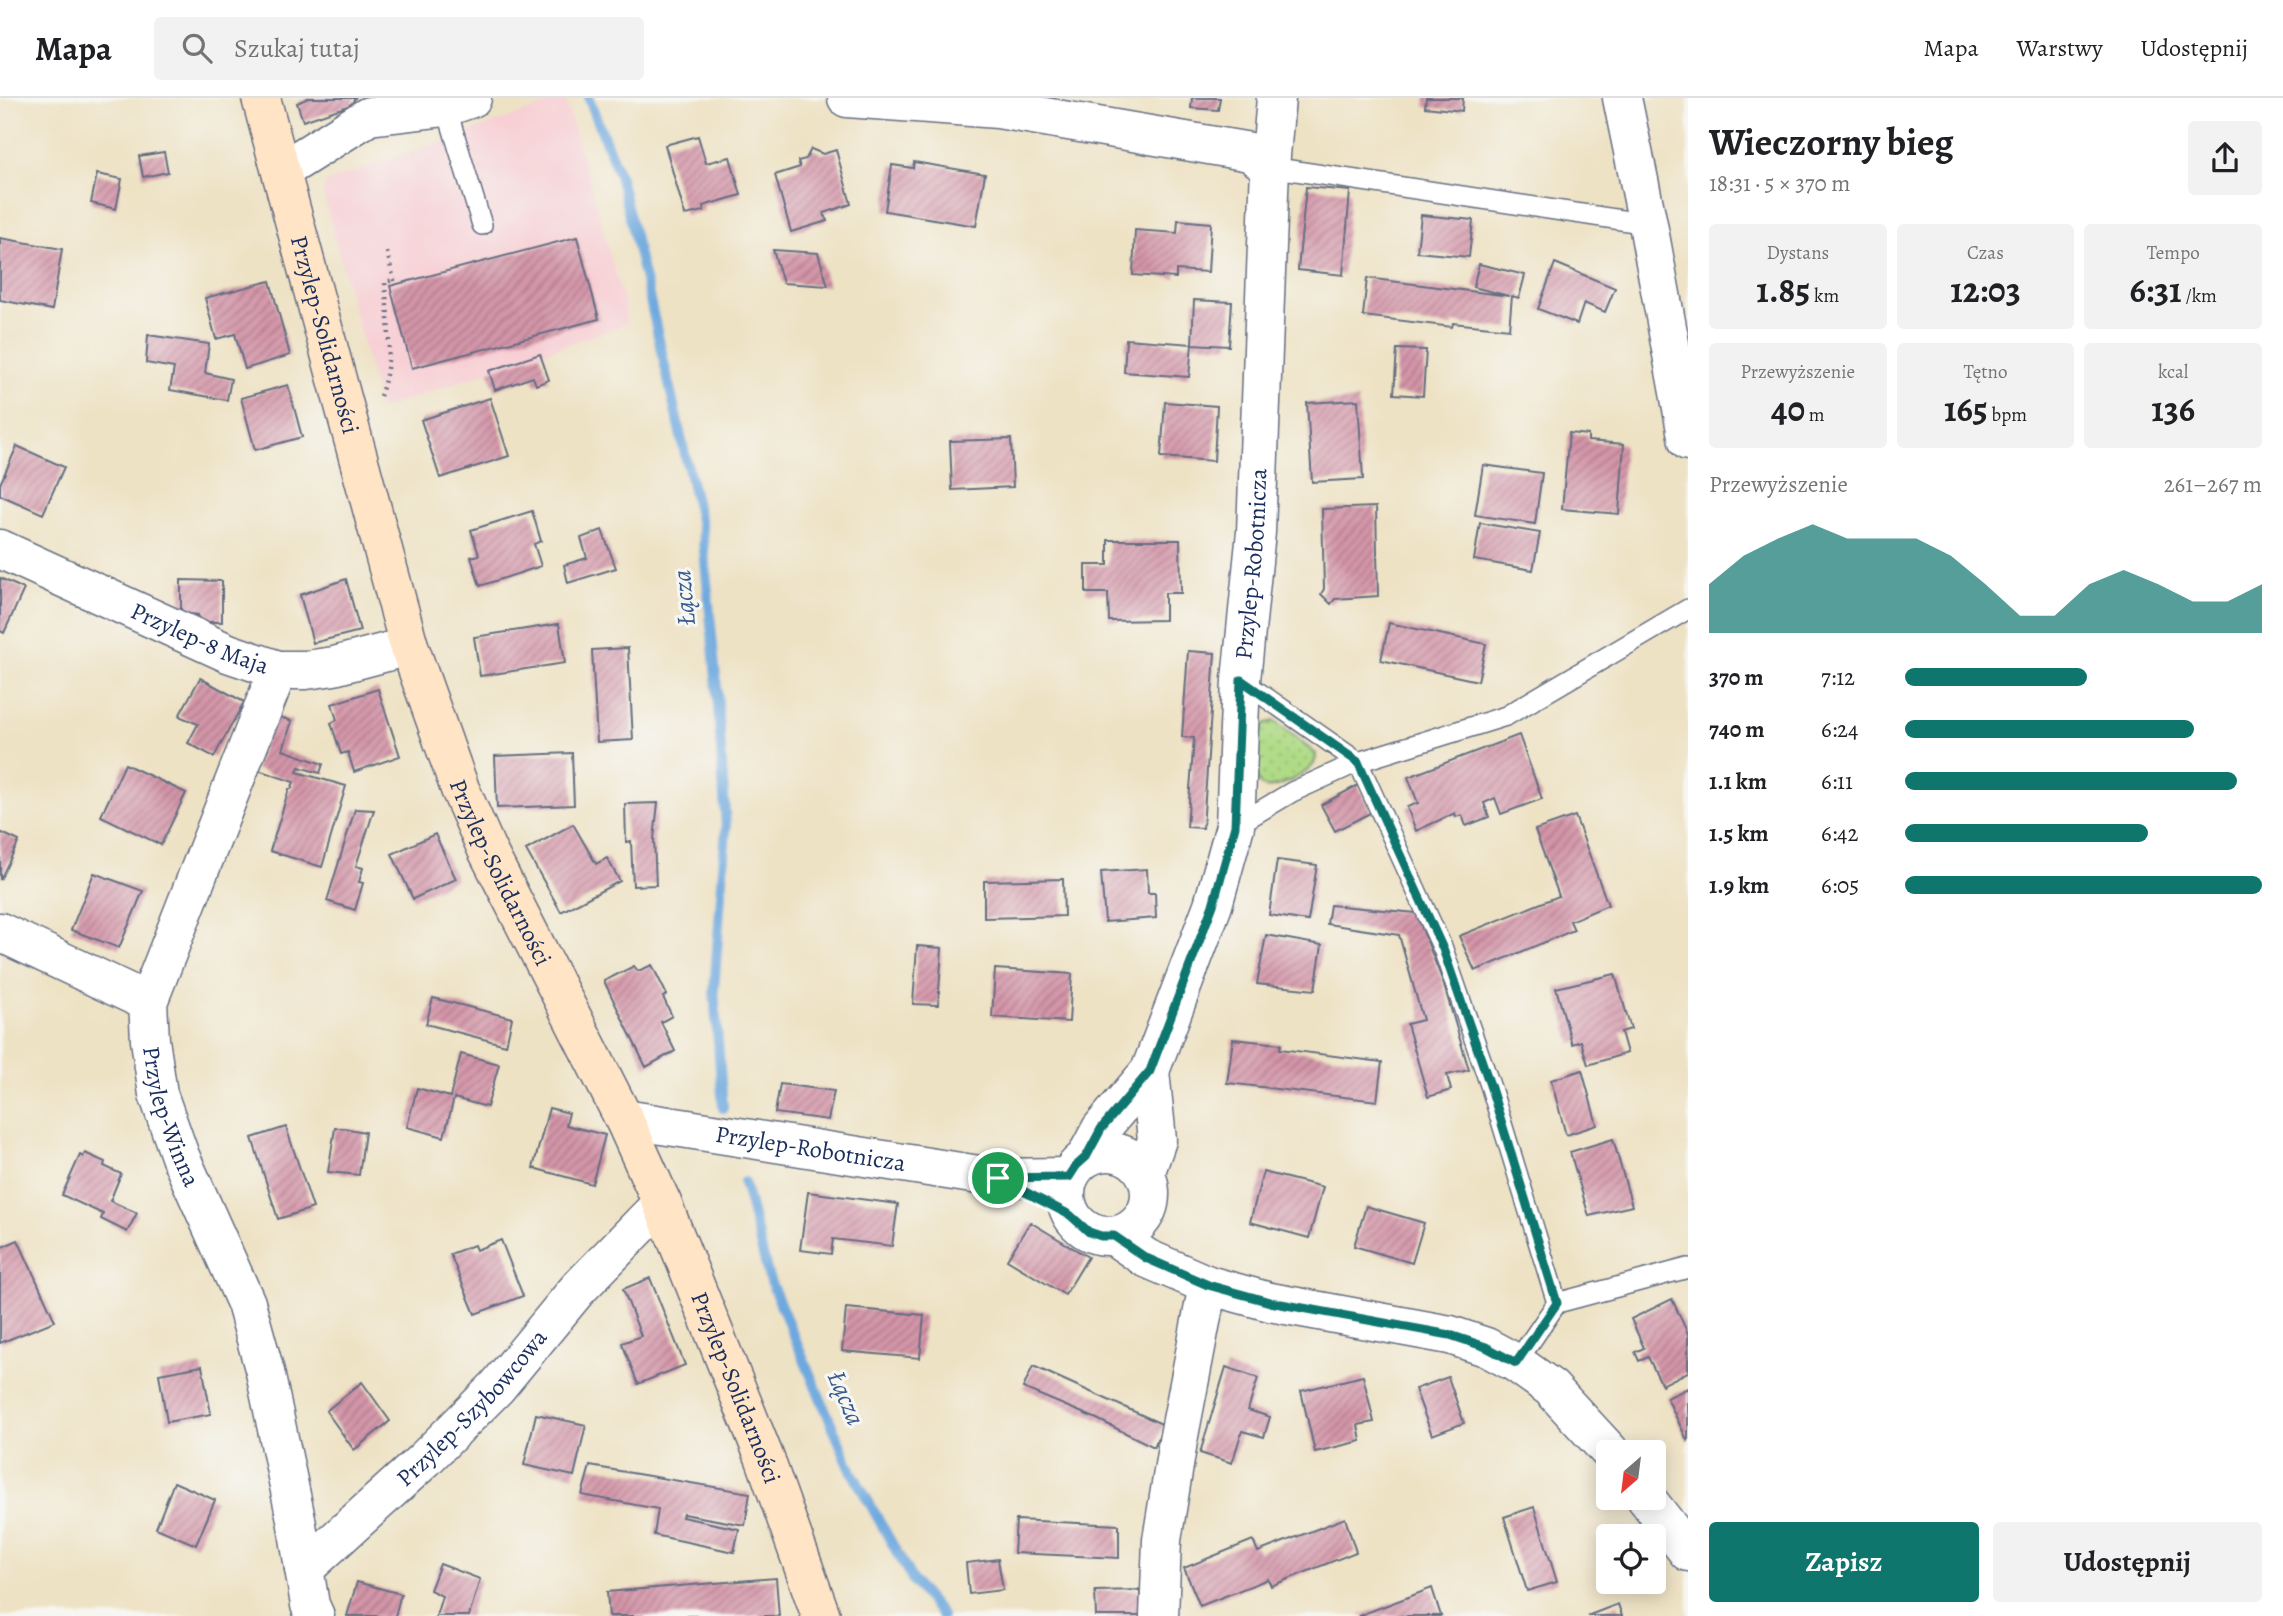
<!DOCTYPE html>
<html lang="pl">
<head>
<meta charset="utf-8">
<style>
	:root { --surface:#fff; --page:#f2f2f2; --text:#202124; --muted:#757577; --line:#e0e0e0; --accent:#0f766e }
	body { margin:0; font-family:Alegreya,serif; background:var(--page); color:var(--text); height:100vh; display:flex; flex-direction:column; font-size:26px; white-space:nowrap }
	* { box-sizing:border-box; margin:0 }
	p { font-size:23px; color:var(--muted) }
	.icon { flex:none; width:38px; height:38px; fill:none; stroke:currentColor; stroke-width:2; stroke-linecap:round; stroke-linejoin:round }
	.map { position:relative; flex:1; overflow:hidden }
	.drawer { display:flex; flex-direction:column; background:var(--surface); width:595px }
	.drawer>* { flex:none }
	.needle { width:46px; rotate:208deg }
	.fabs { position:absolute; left:1596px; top:1342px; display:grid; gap:14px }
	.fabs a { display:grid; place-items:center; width:70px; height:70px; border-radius:7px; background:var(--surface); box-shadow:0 4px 18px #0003; font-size:35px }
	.pin { position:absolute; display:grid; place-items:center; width:60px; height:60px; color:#fff; margin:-30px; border:4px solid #fff; border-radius:50%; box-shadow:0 2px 7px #0007 }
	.round { display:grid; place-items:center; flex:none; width:74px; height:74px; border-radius:7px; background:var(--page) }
	.head { display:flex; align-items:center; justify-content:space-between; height:119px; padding:0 21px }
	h1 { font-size:38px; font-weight:700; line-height:52px }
	.figures { display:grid; grid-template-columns:repeat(3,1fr); gap:10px; height:119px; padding:7px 21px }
	.figures div { display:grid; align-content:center; border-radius:7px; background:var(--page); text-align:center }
	.figures b { font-size:35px; font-weight:700 }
	.figures small { font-size:19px; font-weight:400 }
	.figures p { font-size:19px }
	.chart { height:196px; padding:14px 21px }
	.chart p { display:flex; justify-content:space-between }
	.chart svg { width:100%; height:126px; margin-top:7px; fill:var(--accent); opacity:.7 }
	.primary-button { display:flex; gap:14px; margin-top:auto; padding:14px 21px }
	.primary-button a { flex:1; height:80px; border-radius:7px; background:var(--accent); color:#fff; font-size:28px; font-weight:700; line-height:80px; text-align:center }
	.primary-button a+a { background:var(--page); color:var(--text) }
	ul { padding:0 21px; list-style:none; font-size:23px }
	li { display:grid; grid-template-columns:112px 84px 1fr; align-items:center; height:52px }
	li i { height:18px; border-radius:9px; background:var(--accent) }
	header { display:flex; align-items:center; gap:42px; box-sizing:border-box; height:98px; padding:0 35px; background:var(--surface); border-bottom:2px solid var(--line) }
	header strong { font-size:33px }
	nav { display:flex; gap:38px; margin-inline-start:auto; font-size:24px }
	.search { width:490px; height:63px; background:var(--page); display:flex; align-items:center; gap:18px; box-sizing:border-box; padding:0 24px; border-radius:7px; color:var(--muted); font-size:26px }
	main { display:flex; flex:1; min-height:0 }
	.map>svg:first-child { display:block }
	.built { fill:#f7cfd4 }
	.grass { fill:url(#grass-dots); stroke:#668572; stroke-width:2 }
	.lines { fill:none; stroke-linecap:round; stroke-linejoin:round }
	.stream { stroke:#6da8de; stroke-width:10 }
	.building { fill:url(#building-hatch) }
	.lane-casing { stroke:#656e82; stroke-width:22 }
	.street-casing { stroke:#656e82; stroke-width:41 }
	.secondary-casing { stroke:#656e82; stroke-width:41 }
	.path { stroke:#656e82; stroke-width:4.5; stroke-dasharray:2 5; stroke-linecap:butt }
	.lane { stroke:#fff; stroke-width:19 }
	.street { stroke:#fff; stroke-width:38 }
	.secondary { stroke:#ffe4c6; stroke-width:38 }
	.route-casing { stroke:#fff; stroke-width:14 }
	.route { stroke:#0f766e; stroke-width:9 }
	.labels { text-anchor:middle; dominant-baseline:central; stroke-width:6; stroke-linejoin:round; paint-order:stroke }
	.street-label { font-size:24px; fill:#1b2f5e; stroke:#f6f6f2 }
	.water-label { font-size:26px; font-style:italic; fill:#38598b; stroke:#f6f6f2 }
</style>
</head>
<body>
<header>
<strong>Mapa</strong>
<div class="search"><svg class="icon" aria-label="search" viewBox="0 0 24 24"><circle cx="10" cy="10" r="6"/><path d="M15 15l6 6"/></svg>Szukaj tutaj</div>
<nav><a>Mapa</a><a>Warstwy</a><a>Udostępnij</a></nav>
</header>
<main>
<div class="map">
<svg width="1688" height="1518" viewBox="0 0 1688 1518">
	<defs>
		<pattern id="grass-dots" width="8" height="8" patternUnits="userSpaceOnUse" patternTransform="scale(1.75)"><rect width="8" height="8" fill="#b0db86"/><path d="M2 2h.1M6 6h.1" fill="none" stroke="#97bc76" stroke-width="1.8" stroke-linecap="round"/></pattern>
		<pattern id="building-hatch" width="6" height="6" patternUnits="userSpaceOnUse" patternTransform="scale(1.75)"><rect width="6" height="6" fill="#d495a8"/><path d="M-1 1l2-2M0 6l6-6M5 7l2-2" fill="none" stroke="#ab7a8c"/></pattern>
	</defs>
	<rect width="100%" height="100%" fill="#f6f6f2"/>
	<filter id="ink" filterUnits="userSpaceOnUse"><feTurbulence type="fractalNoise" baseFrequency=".0143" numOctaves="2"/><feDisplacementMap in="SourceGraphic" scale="14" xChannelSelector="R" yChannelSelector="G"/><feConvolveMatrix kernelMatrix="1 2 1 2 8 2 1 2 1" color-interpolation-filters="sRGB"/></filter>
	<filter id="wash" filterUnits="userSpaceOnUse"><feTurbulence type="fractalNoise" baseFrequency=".00686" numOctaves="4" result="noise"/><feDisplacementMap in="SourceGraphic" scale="28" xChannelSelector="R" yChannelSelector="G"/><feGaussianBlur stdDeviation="1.57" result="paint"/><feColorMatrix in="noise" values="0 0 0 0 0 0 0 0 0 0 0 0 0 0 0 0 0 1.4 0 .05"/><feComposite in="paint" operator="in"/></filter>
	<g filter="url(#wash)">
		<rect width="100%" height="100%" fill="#eee2c4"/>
		<path class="built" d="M565,0L625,208L626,226L380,311L323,96L326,84Z"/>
		<path class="grass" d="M1274,623L1316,656C1316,659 1315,664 1313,667C1307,676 1270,696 1261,687C1251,675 1256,648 1257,633L1264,626Z"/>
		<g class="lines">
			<path class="stream" d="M589,1L620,80L649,198L702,431L717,591L726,730L714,892L723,1010
				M744,1084L769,1180L852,1374L913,1483L942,1518"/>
		</g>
		<g id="blocks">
			<path class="building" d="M308,0H355L351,7L303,23L297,5Z
				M1192,0H1220L1218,12L1191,10Z
				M1426,0H1463L1462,13L1425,9Z
				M698,38L706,65L730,59L741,97L703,108L704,113L685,117L665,47Z
				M811,51L823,56L836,52L851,106L824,115L827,123L791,134L775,77L800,69L798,63L806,61Z
				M164,54L168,74L143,79L139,58Z
				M914,64L985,76L976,128L885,113L892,67L913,70Z
				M97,76L122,81L116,111L91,105Z
				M1306,89L1350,93L1343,177L1298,172Z
				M1421,117L1473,122L1469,159L1417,154Z
				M1178,122L1211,125L1208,174L1176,172V180L1133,177L1135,132L1177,135Z
				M577,139L599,221L412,270L390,188Z
				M0,140L62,151L52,212L0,202Z
				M773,152L818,155L828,188L783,185Z
				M1555,165L1615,190L1605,214L1584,205L1577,226L1538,211Z
				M1479,166L1525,177L1519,200L1512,198L1509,231L1453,225L1452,229L1363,218L1367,180L1509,198L1473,189Z
				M270,183L290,257L245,271L235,236L216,241L205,200Z
				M1194,202L1232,204L1229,248L1192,246L1189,279L1124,274L1126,241L1192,246Z
				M148,237L209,246L205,275L231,281L227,302L170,292L174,270L146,265Z
				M1397,251L1426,252L1423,298L1394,296Z
				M540,256L549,282L536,287L533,279L495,292L489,273Z
				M288,287L302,339L255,352L241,300Z
				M490,300L509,358L440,380L421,322Z
				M1358,302L1363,381L1312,384L1307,305Z
				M1165,304L1217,308L1214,363L1161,359Z
				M1569,335L1588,337V343L1624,346L1619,416L1562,411Z
				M1011,341L1013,389L952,392L950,343Z
				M17,348L64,369L43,416L0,397V386Z
				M1483,367L1542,375L1535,426L1475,417Z
				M1376,409L1378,498L1335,501L1331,506L1321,496L1324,491L1322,411Z
				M532,413L541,443L534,446L541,468L480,488L471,459L479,457L471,432Z
				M1480,425L1540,435L1533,472L1474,462Z
				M602,432L616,470L568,485L564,467L587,460L581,440Z
				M1108,442H1180L1181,495H1165V522L1109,523L1108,495H1086V467H1108Z
				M0,480L24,491L4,535L0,533Z
				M346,481L360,533L313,545L300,497Z
				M181,482L222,483V524H198V517L181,515Z
				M1389,525L1486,546L1478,583L1381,562Z
				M559,526L565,565L480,578L474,539Z
				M628,550L633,642L597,644L592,552Z
				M1188,553L1215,555L1203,730L1187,729L1194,640L1182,639Z
				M200,580L244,604L214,659L188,645L198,626L179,618Z
				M378,591L400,658L354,674L348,654L341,656L331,625L337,622L332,606Z
				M274,617L292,623L283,652L323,666L320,675L299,669L297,674L346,688L322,769L270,753L289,691H291L294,684L255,671Z
				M1519,637L1542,701L1501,716L1495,700L1484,705L1489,719L1466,728L1462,717L1456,719L1455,715L1416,733L1407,709L1418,705L1408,679Z
				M572,655L574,707L497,710L495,658Z
				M125,666L186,695L161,747L101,718Z
				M1358,687L1372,714L1335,733L1321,707Z
				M658,705L654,741L656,787L633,788L631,743L626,744L625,706Z
				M355,711L374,712L356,768L363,770L359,784L363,785L355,812L327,803Z
				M1575,718L1608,807L1570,823L1574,832L1475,873L1459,838L1559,798L1535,732Z
				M573,726L596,766L607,760L620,783L561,814L526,752Z
				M0,734L19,743L0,782Z
				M435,736L456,781L413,801L392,756Z
				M1277,762L1317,767L1308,823L1269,817Z
				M1147,771L1148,795H1155L1156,820L1105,824L1101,774Z
				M94,775L143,793L119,850L71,832Z
				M1063,781L1064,818L984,820V783Z
				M1330,807L1416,815L1443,884L1469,972L1447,977L1451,992L1428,999L1407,926L1423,922L1399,837L1327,826Z
				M1266,837L1322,847L1315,892L1257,886Z
				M917,848L942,850L938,907L913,906Z
				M652,867L667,897L663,899L672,918L661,924L675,953L646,969L604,883L634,868L638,873Z
				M995,871L1072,876L1069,924L992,919Z
				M1615,876L1631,931L1621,934L1627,955L1588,967L1581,943L1572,946L1556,890Z
				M433,900L512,920L506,947L426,926Z
				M1233,941L1281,946L1280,951L1382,964L1377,1003L1227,985Z
				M461,956L499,966L487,1009L454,1000L444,1039L407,1029L417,990L450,999Z
				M1582,972L1597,1027L1566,1037L1551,982Z
				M780,986L834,993L828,1022L775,1015Z
				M549,1010L569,1015L566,1027L605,1037L592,1086L533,1070Z
				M286,1029L313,1110L278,1121L252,1040Z
				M335,1030H344L365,1034L359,1077L328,1074Z
				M1613,1041L1632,1108L1589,1118L1570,1054Z
				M85,1055L105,1064L104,1068L121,1076L110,1103L137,1115L127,1134L101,1121L103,1116L62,1097L80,1057L83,1059Z
				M1263,1074L1323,1089L1309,1140L1250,1124Z
				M808,1094L898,1106L892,1148L833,1141L831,1156L800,1152Z
				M1366,1108L1424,1125L1412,1165L1354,1148Z
				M1030,1124L1088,1159L1065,1197L1007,1162Z
				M18,1142L55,1223L0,1245V1150Z
				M501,1142L523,1198L475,1216L450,1156L474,1147L476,1152Z
				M650,1180L685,1267L638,1286L622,1245L641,1238L623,1191Z
				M1672,1201L1688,1236V1274L1662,1287L1648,1259L1639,1263L1635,1254L1644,1250L1631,1221Z
				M846,1210L924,1217L920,1260L842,1253Z
				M202,1268L211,1316L167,1324L159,1276Z
				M1033,1268L1164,1327L1154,1349L1097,1321L1023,1290Z
				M1226,1269L1258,1280L1248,1312L1270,1319L1264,1339L1242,1333L1232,1365L1200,1355Z
				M1363,1278L1374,1324L1358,1327L1361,1343L1315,1354L1301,1293Z
				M1448,1279L1464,1325L1432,1337L1415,1291Z
				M362,1284L390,1323L354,1352L326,1313Z
				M1688,1290V1344L1667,1300Z
				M536,1316L586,1327L574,1378L524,1367Z
				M590,1368L750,1395L745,1427L683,1416L682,1419L739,1431L734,1454L654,1437L658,1411L582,1397Z
				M174,1384L215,1402L196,1447L156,1430Z
				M1534,1409L1557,1484L1527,1493L1504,1419Z
				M1345,1420L1356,1454L1271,1488L1268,1481L1200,1508L1184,1470L1253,1442L1258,1454Z
				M1016,1422L1119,1427V1460L1014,1455Z
				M998,1461L1003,1492L969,1496L966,1465Z
				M440,1466L480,1481L469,1518H436L442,1498L430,1492Z
				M776,1480L779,1518H609L607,1494Z
				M357,1484L401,1496L395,1518H347Z
				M1432,1490L1441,1518H1358Z
				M1140,1492V1518H1096L1095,1493Z
				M1618,1506L1622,1518H1587Z"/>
		</g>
	</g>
	<g filter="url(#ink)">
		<use href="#blocks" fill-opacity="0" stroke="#656e82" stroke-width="2"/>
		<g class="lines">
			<g class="lane-casing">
				<path id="lane" d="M446,9L482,127
					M1270,69L1648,126
					M1241,582L1358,664L1443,851L1491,990L1557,1205
					M1235,728L1292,694L1358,664L1506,618L1688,511
					M1516,1265L1557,1205L1688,1170"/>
			</g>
			<g class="street-casing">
				<g id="street">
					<path d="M847,0L998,11L1250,54L1270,69"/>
					<path d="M1622,0L1648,126L1688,343"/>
					<path d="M281,73L369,18L446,9L472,0"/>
					<path id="s1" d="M0,451L228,555L278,572H306L334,568L409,548"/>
					<path id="s2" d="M278,572L148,904L150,942L158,996L180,1058L246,1205L265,1274L296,1421L310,1507L315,1518"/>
					<path d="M0,834L148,904"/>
					<path id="s3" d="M624,1021L998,1080L1069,1079"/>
					<circle cx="1108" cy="1096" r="42"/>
					<path id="s4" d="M1086,1059L1101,1031L1150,973L1213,807L1235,728L1241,582L1256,434L1270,69L1276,0"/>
					<path d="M1145,1076L1157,1042L1150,973"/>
					<path d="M1114,1138L1146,1160L1208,1187L1270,1204L1450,1237L1486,1249L1516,1265L1551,1290L1610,1354"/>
					<path d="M1646,1400L1688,1454"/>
					<path id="s5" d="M304,1471L424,1362L497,1289L577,1192L662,1105"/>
					<path d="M1159,1518L1162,1442L1178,1343L1208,1187"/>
				</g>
			</g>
			<g class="secondary-casing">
				<g id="secondary">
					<path id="s6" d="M261,0L409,548L460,691L487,752L624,1021L662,1105L765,1361L821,1518"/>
				</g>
			</g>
			<path class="path" d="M387,154L395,186
				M380,298C394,261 388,223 385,184L394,182"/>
			<use href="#lane" class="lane"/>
			<use href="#street" class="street"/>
			<use href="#secondary" class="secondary"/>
		</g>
	</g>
	<g class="lines" filter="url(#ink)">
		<g class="route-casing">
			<path id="route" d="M1241,582L1358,664L1443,851L1491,990L1557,1205L1516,1265L1486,1249L1450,1237L1270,1204L1208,1187L1146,1160L1114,1138H1101L1089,1134L1070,1117L998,1080L1069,1079L1076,1068L1086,1059L1101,1031L1150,973L1213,807L1235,728Z"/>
		</g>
		<use href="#route" class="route"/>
	</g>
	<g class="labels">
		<g class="street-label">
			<text stroke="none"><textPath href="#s6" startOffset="245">Przylep-Solidarności</textPath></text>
			<text stroke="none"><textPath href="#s4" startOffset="630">Przylep-Robotnicza</textPath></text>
			<text stroke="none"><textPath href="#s1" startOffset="219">Przylep-8 Maja</textPath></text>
			<text stroke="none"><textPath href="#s6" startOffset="812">Przylep-Solidarności</textPath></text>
			<text stroke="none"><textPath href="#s2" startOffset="474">Przylep-Winna</textPath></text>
			<text stroke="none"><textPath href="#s3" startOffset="189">Przylep-Robotnicza</textPath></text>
			<text stroke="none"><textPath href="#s6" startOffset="1379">Przylep-Solidarności</textPath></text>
			<text stroke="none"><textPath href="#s5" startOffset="233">Przylep-Szybowcowa</textPath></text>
		</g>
		<g class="water-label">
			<text transform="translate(684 500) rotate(-95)">Łącza</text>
			<text transform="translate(846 1300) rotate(67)">Łącza</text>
		</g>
	</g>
</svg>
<div class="fabs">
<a><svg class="needle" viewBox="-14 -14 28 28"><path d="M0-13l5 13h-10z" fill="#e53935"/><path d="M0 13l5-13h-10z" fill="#757577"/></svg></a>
<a><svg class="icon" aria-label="locate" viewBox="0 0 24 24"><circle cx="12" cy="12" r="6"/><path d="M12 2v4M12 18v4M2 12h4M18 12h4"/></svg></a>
</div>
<div class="pin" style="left:998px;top:1080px;background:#1e9e55"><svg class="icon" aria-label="arrive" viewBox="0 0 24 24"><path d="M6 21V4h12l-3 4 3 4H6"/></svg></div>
</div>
<section class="drawer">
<div class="head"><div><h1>Wieczorny bieg</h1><p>18:31 · 5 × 370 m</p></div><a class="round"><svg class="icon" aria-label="share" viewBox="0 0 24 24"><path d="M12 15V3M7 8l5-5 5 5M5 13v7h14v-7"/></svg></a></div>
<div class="figures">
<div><p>Dystans</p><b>1.85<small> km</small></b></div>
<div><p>Czas</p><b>12:03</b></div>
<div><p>Tempo</p><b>6:31<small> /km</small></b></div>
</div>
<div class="figures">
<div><p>Przewyższenie</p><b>40<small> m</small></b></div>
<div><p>Tętno</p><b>165<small> bpm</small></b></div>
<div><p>kcal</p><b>136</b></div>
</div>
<div class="chart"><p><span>Przewyższenie</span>261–267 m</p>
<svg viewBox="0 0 160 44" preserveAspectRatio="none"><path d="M0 44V27L10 17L20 11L30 6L40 11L50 11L60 11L70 17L80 27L90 38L100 38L110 27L120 22L130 27L140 33L150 33L160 27V44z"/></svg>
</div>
<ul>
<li><b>370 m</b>7:12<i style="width:51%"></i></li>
<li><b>740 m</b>6:24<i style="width:81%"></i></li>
<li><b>1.1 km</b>6:11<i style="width:93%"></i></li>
<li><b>1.5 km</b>6:42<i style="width:68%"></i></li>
<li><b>1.9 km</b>6:05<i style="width:100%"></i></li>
</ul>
<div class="primary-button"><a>Zapisz</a><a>Udostępnij</a></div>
</section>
</main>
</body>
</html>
